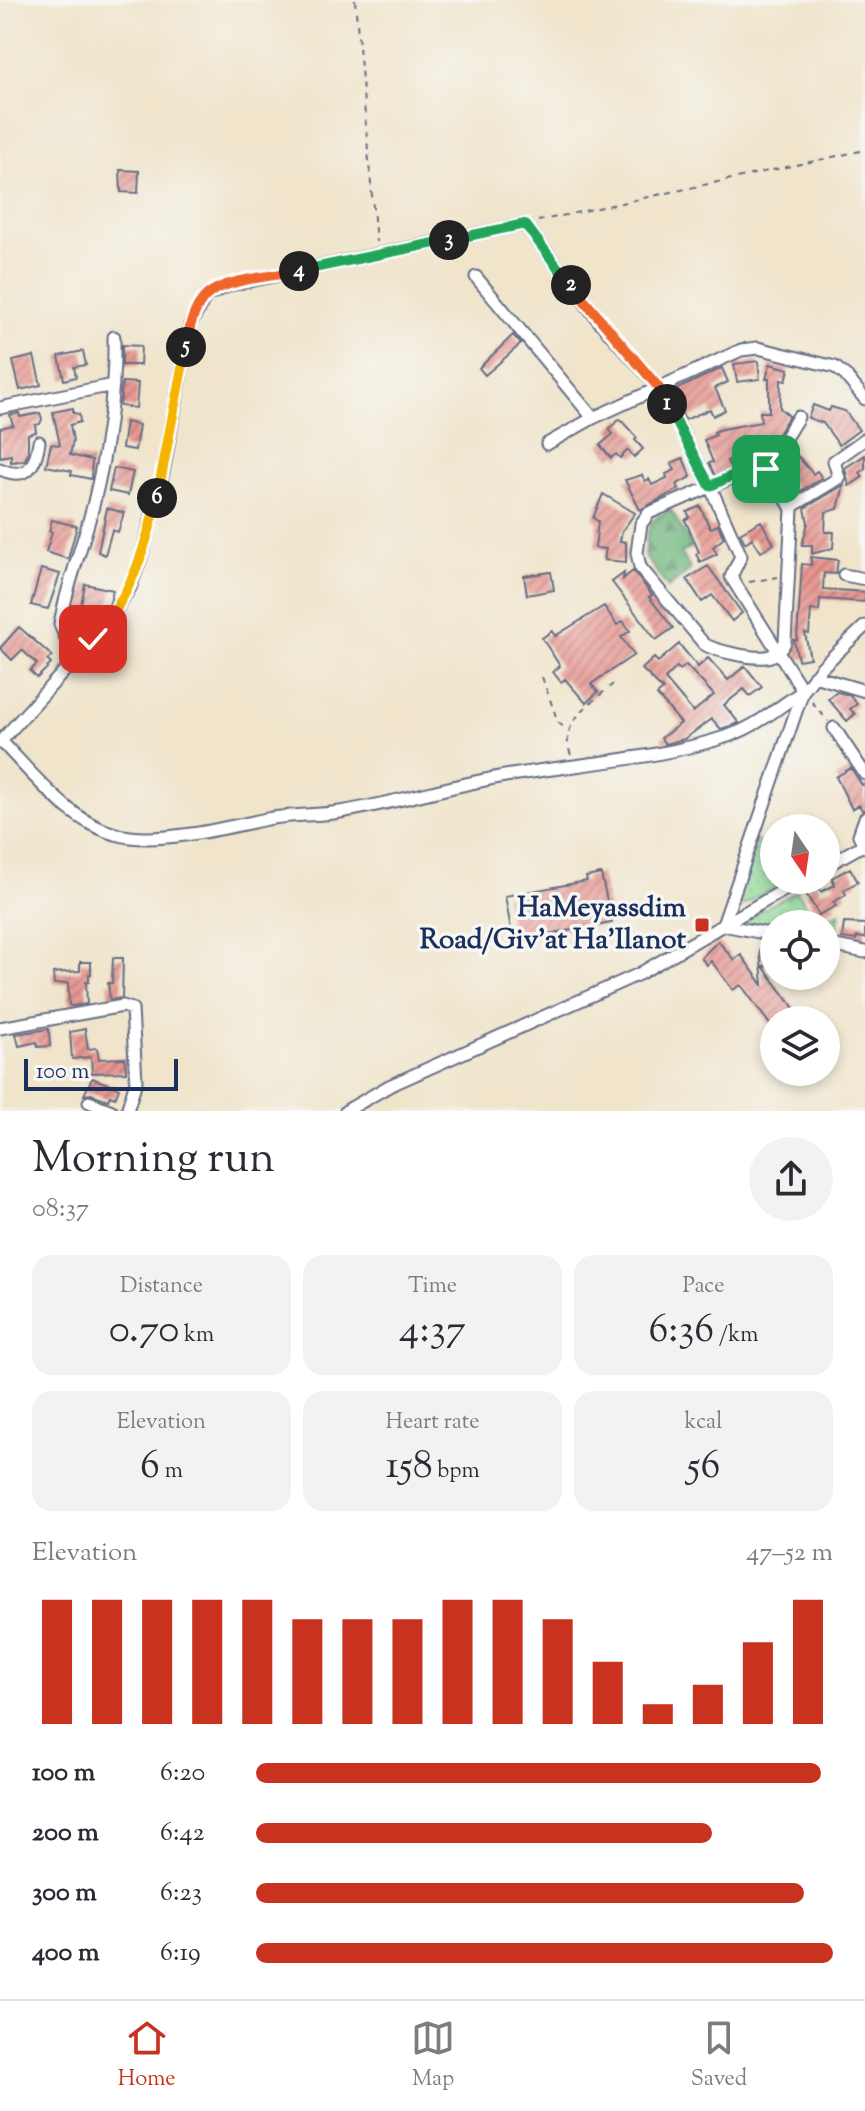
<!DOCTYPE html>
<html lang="en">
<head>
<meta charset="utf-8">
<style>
	:root { --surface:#fff; --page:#f2f2f3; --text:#2b2b33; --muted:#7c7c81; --line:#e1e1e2; --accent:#c8321e }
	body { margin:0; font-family:"Sorts Mill Goudy",serif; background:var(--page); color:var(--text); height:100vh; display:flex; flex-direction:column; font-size:30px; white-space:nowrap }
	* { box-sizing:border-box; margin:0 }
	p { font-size:26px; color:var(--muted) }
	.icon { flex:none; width:44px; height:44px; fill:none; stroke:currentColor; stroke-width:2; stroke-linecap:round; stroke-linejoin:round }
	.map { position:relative; height:1111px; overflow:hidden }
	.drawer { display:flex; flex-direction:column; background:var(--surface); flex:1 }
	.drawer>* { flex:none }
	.needle { width:52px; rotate:167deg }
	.tools { position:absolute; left:760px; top:814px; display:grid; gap:16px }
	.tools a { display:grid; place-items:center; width:80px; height:80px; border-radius:50%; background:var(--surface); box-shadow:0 4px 12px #0003; font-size:40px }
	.scale { position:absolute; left:24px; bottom:20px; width:154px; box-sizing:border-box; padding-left:8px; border:4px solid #1b2f5e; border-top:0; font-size:22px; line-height:28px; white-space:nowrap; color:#1b2f5e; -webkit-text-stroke:6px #f6f6f2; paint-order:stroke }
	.pin { position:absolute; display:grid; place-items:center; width:68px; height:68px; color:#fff; margin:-34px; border-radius:16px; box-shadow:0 4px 12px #0006 }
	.km { position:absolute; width:40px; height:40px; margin:-20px; border-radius:50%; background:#222; color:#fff; font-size:22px; line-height:40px; text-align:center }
	.round { display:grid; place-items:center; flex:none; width:84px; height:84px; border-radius:42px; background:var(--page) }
	.overview { display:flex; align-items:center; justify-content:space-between; height:136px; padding:0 32px }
	h1 { font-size:44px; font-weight:600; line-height:60px }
	.stats { display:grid; grid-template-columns:repeat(3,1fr); gap:12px; height:136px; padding:8px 32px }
	.stats div { display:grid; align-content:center; border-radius:20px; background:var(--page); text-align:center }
	.stats b { font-size:40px; font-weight:600 }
	.stats small { font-size:22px; font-weight:400 }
	.stats p { font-size:22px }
	.chart { height:224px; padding:16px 32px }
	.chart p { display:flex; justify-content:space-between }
	.chart svg { width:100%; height:144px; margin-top:8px; stroke:var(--accent); stroke-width:6 }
	ul { padding:0 32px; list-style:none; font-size:26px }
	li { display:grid; grid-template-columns:128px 96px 1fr; align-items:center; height:60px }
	li i { height:20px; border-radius:10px; background:var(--accent) }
	.tabs { display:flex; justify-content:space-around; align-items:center; height:112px; border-top:2px solid var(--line); background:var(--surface); font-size:22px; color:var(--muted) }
	.tabs a { display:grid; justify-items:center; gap:4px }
	.tabs .active { color:var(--accent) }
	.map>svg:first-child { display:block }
	.grass { fill:url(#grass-dots); stroke:#528278; stroke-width:2 }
	.forest { fill:url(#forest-firs); stroke:#44726d; stroke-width:2 }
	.building { fill:url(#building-hatch); fill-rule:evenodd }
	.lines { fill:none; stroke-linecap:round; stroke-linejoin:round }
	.minor-casing { stroke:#666e84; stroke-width:15 }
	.path { stroke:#666e84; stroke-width:2; stroke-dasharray:6 6; stroke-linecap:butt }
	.minor { stroke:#fff; stroke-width:11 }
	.split-1-casing { stroke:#fff; stroke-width:16 }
	.split-2-casing { stroke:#fff; stroke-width:16 }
	.split-3-casing { stroke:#fff; stroke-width:16 }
	.split-4-casing { stroke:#fff; stroke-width:16 }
	.split-5-casing { stroke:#fff; stroke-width:16 }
	.split-6-casing { stroke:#fff; stroke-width:16 }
	.split-7-casing { stroke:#fff; stroke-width:16 }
	.split-1 { stroke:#22a559; stroke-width:10 }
	.split-2 { stroke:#f0652b; stroke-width:10 }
	.split-3 { stroke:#22a559; stroke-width:10 }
	.split-4 { stroke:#22a559; stroke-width:10 }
	.split-5 { stroke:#f0652b; stroke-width:10 }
	.split-6 { stroke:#f5b400; stroke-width:10 }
	.split-7 { stroke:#f5b400; stroke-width:10 }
	.poi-dot { fill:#c8321e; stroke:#f6f6f2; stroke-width:3 }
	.labels { text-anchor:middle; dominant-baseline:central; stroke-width:7; stroke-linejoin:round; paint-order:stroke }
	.poi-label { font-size:28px; font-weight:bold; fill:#1b2f5e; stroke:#f6f6f2; text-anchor:end }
</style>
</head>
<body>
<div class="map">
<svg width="865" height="1111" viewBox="0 0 865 1111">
	<defs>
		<pattern id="grass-dots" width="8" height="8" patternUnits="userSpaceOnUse" patternTransform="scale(2)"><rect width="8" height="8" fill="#89d592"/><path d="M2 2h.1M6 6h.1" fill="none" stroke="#76b780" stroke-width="1.8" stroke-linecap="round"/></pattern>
		<pattern id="forest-firs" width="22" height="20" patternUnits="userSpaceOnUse" patternTransform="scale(2)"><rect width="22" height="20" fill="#6eb67c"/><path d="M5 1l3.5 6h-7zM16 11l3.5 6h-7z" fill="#5a9469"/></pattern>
		<pattern id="building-hatch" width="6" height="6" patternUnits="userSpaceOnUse" patternTransform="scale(2)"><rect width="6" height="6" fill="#e79690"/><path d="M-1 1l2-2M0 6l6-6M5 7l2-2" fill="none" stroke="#ba7b79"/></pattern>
	</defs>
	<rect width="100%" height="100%" fill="#f6f6f2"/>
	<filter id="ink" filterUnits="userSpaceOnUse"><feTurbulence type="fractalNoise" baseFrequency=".0125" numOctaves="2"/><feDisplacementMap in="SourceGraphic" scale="16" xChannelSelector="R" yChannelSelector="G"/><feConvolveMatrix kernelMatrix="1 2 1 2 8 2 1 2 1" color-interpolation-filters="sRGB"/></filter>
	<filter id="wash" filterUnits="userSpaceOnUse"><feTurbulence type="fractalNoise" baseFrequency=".006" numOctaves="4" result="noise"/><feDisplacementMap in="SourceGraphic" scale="32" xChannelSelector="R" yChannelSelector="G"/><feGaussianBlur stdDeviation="1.8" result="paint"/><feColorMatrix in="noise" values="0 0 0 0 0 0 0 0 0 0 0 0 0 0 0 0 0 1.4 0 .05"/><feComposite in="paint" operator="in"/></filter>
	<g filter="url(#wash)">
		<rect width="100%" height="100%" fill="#f0e4cb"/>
		<path class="grass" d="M757,841L774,848V880H788L733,911Z
			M797,891L817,922L840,912L835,938L826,937V924H774V928L739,922Z"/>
		<path class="forest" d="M671,510L692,547L681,553L691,569L668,588L645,556C648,530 645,520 671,510Z"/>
		<g id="blocks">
			<path class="building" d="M120,170L139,171L138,193L121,192Z
				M513,335L521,344L485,375L479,368Z
				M122,345L141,346L140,365H122Z
				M83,351L86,365L74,367L76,377L64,380L59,356Z
				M34,356L41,385L20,390L13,361Z
				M758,361L760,379L737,382L734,364Z
				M770,364L789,369L786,381L781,380L780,408L789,416L766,453L746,460L744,454L727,461L731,469L715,476L709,463L713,462L704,440L716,435L714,432L722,429L761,422L760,412H769V378L766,379Z
				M722,368L728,382L715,388L725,410L713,416L710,409L685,420L671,392Z
				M122,382L138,383L136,408L120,406Z
				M813,405L829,411L831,407L845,411L859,430L839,445L823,423L808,418Z
				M73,408V413L79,414L80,422L70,425L73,440L70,455L92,460L91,479L71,475L72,471L46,466L51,444L60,445L53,412Z
				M19,413L20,417L40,413L42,419L40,424L35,425L36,432L28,434V452L25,460L11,462V455L0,457V428L13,425L10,415Z
				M620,419L637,438L635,440L643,449L634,457L628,450L620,458L616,454L611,458L600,445L613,434L609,429Z
				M126,422L139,425L135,450L122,448Z
				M787,451L792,456L795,453L813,474L817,471L822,478L799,492L778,465Z
				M865,455V469L860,472L863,477L849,486L845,468Z
				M683,458L691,477L677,484L679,489L640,510L625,480L642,475L645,481L649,479L652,485L667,478L666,474L675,470L671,463Z
				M114,468L133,472L128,495L109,491Z
				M844,485L838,509L826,512L825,532H834L833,548L812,554V545H802L808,523L805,508Z
				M603,494L635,513L622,531L620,541L626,542V562L604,560L606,549L595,548L598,521L593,518Z
				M700,506L710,528L718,525L724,538L713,547L717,554L700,562L696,554L699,552L685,520L690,517L687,512Z
				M107,508L124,513L118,532L112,530L105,555L98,552Z
				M52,520L77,526L68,559L46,552L52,532L49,531Z
				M761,521L774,544L761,552L752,538L745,543L740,533Z
				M811,557L838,560L836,574L824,573L823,589L865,592V602L820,599L819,611L811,610L809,634L805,633L810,658L798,660L794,640H797L802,564L811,565Z
				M708,566L742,613L732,621L712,595L702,602L687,579Z
				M41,569L60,574L48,609L31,605Z
				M633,571L652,595L649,597L673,628L656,640L612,582L624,573L623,579Z
				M551,572L554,590L527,595L524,576Z
				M85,584L113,590L110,603L108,606H104L98,621L91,619L85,632L72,628L76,614L79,615Z
				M604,606L617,625L623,621L630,631L621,637L634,655L591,684L598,692L586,703L565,679L561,682L553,672L560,666L542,638L552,631L555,636Z
				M19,627L52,656L47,660L51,664L37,678L30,671L37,664L22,650L12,660L0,648Z
				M679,644L698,667L708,658L728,680L745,666L762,687L750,696L744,689L724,705L739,723L721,729L712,719L684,739L665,744L661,738L681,723L657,695L663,690L642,669L654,658L658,662ZM686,665L714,695L693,712L665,679L677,667L680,670Z
				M837,692L850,695L857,704L850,709L855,714L847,721L828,699Z
				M851,768L862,785L865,784V810H862L859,805L852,809L836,777Z
				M850,868L858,882L844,890L846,895L833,902L836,906L819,915L805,892L807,890L806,888L815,881L821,892L835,885L832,878Z
				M601,874L612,923L513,940L505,896L587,881L586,877Z
				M844,923L865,924V938L857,937L856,940L842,938Z
				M718,941L734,960L741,955L763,985L760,950L774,949V965L763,966L797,1012L787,1020H774V1030L741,985L733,990L711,961L707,965L701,958Z
				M113,958H123L122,998L110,1000L108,983H112Z
				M80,962H91V974H89V982H86L87,1004L72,1006L69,1005L68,983L54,984L53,973L80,971Z
				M49,1029L50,1046L38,1047L37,1042L19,1046L16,1034Z
				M85,1029L88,1049L97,1048L99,1059L125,1058L126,1072L92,1073L91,1057L72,1059L70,1032Z
				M92,1078L119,1088L115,1098L110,1096L108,1100L91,1094L84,1095Z"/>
		</g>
	</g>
	<g filter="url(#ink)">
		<use href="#blocks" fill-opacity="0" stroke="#666e84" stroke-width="2"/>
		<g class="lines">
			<g class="minor-casing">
				<path id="minor" d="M476,277L593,418
					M0,408L113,385
					M547,444L593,418L741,350L758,348L835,367L845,375L865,399
					M757,467L766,469L771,473L792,509L785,642C782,649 775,656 766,657C752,659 715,651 704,644L640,567L637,553L641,524L649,513Z
					M0,469C27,481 35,467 39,442
					M766,469L798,417
					M791,507L839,478L834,461L865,439
					M844,575L865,579
					M80,652L65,636L60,624C67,584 83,545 93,506C107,450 115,394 114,337
					M814,676L865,691
					M834,728L865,774
					M0,743L1,741L105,626L130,588L142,555L163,473L190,325L206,296L230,285L525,224L599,321L659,388L710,486L741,556L731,577L803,691C780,706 757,726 731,735C659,760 580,763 505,776C449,786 395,803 340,812C316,816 291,814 267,819C229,827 168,842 130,837C76,831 36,777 1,741
					M865,818L859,835L865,847
					M826,866L863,845
					M723,925L802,880
					M723,925L774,935
					M826,944L865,952
					M0,1028L123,1006L132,1009L136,1081L127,1111
					M89,1102L112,1111
					M346,1111L389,1086L639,974L723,925L803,691L822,667L865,626"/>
			</g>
			<path class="path" d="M355,0L376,242
				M538,221L865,150
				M749,582L778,577
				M542,677L558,722L567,730
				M812,702L828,721
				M571,755C557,723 592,703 613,684"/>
			<use href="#minor" class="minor"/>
		</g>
	</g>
	<g class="lines" filter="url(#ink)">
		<g class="split-1-casing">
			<path id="split-1" d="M667,404L710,486C727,479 748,465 766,469"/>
		</g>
		<g class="split-2-casing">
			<path id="split-2" d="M571,285L659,388L667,404"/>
		</g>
		<g class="split-3-casing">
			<path id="split-3" d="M449,240L525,224L571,285"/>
		</g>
		<g class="split-4-casing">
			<path id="split-4" d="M299,271L449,240"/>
		</g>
		<g class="split-5-casing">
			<path id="split-5" d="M186,347C189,329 193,308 207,295C225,279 275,276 299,271"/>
		</g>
		<g class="split-6-casing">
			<path id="split-6" d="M157,498L186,347"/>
		</g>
		<g class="split-7-casing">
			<path id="split-7" d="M93,639C130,599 145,551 157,498"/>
		</g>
		<use href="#split-1" class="split-1"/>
		<use href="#split-2" class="split-2"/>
		<use href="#split-3" class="split-3"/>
		<use href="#split-4" class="split-4"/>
		<use href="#split-5" class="split-5"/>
		<use href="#split-6" class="split-6"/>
		<use href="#split-7" class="split-7"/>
	</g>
	<rect class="poi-dot" x="694" y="917" width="16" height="16" rx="4"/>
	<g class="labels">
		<g class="poi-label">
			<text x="686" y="909">HaMeyassdim<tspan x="686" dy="32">Road/Giv'at Ha'Ilanot</tspan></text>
		</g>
	</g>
</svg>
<div class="tools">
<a><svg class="needle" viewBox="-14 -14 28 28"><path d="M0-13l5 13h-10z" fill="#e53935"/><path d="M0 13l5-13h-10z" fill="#7c7c81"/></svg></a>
<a><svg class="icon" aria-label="locate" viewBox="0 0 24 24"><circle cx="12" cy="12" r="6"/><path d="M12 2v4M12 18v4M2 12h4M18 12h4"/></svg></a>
<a><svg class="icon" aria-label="layers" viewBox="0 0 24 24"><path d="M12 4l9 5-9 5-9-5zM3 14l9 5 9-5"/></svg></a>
</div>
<div class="scale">100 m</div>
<div class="pin" style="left:766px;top:469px;background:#1e9e55"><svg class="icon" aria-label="arrive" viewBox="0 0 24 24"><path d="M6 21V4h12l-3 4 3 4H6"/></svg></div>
<div class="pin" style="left:93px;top:639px;background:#d93025"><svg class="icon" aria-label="check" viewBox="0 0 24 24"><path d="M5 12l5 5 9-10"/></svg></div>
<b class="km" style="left:667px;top:404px">1</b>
<b class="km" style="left:571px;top:285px">2</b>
<b class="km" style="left:449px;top:240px">3</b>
<b class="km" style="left:299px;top:271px">4</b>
<b class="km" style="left:186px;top:347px">5</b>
<b class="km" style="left:157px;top:498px">6</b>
</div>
<section class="drawer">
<div class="overview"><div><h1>Morning run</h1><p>08:37</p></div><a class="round"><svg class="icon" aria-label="share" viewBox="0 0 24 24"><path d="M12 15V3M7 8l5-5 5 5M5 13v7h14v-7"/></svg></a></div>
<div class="stats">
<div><p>Distance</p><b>0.70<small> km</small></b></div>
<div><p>Time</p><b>4:37</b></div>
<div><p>Pace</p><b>6:36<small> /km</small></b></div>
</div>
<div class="stats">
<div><p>Elevation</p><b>6<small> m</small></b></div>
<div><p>Heart rate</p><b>158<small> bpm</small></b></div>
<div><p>kcal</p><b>56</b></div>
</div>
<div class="chart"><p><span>Elevation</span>47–52 m</p>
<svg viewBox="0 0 160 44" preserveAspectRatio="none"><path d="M5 44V6M15 44V6M25 44V6M35 44V6M45 44V6M55 44V12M65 44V12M75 44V12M85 44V6M95 44V6M105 44V12M115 44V25M125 44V38M135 44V32M145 44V19M155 44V6"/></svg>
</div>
<ul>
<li><b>100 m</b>6:20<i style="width:98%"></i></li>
<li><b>200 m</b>6:42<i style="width:79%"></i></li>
<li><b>300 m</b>6:23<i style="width:95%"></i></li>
<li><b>400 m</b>6:19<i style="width:100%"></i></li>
</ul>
</section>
<nav class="tabs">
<a class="active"><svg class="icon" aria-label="home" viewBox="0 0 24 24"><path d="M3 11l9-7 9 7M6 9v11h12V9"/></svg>Home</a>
<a><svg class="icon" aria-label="map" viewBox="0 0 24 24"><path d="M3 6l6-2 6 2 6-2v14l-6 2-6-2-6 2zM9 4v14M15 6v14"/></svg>Map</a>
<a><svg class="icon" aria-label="saved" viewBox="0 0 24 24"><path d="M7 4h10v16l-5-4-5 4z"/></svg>Saved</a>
</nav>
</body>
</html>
